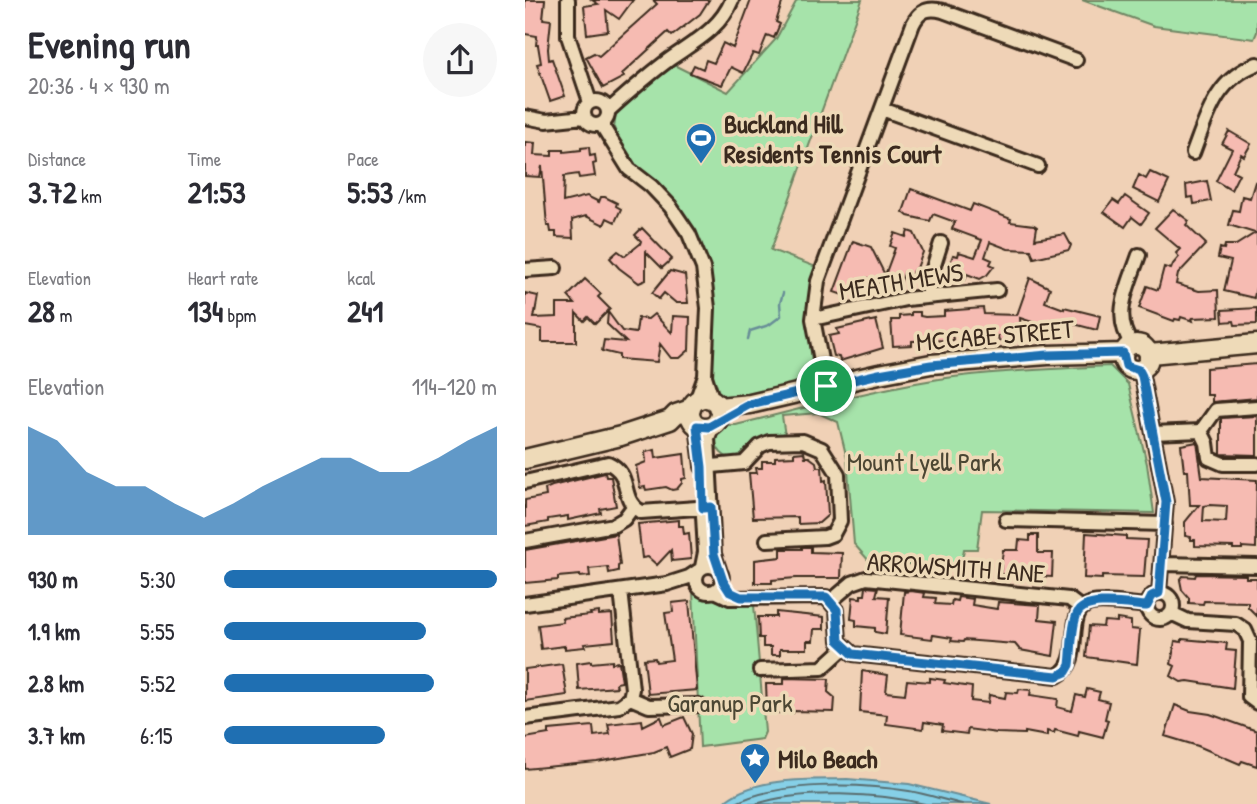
<!DOCTYPE html>
<html lang="en">
<head>
<meta charset="utf-8">
<style>
	:root { --surface:#fff; --page:#f7f7f7; --text:#2b2b33; --muted:#7c7c81; --accent:#1f6fb2 }
	body { margin:0; font-family:"Patrick Hand",sans-serif; background:var(--page); color:var(--text); height:100vh; display:flex; flex-direction:column; font-size:26px; white-space:nowrap }
	* { box-sizing:border-box; margin:0 }
	p { font-size:23px; color:var(--muted) }
	.icon { flex:none; width:38px; height:38px; fill:none; stroke:currentColor; stroke-width:2; stroke-linecap:round; stroke-linejoin:round }
	.map { position:relative; flex:1; overflow:hidden }
	.details { display:flex; flex-direction:column; background:var(--surface); width:525px }
	.details>* { flex:none }
	.pin { position:absolute; display:grid; place-items:center; width:60px; height:60px; color:#fff; margin:-30px; border:4px solid #fff; border-radius:50%; box-shadow:0 2px 7px #0007 }
	.round { display:grid; place-items:center; flex:none; width:74px; height:74px; border-radius:37px; background:var(--page) }
	.summary { display:flex; align-items:center; justify-content:space-between; height:119px; padding:0 28px }
	h1 { font-size:38px; font-weight:800; line-height:52px }
	.figures { display:grid; grid-template-columns:repeat(3,1fr); gap:10px; height:119px; padding:7px 28px }
	.figures div { display:grid; align-content:center }
	.figures b { font-size:30px; font-weight:800 }
	.figures small { font-size:19px; font-weight:400 }
	.figures p { font-size:19px }
	.chart { height:196px; padding:14px 28px }
	.chart p { display:flex; justify-content:space-between }
	.chart svg { width:100%; height:126px; margin-top:7px; fill:var(--accent); opacity:.7 }
	ul { padding:0 28px; list-style:none; font-size:23px }
	li { display:grid; grid-template-columns:112px 84px 1fr; align-items:center; height:52px }
	li i { height:18px; border-radius:9px; background:var(--accent) }
	main { display:flex; flex:1; min-height:0 }
	.map>svg:first-child { display:block }
	.green { fill:#a6e3aa; stroke:#708664; stroke-width:2 }
	.water { fill:#86d0e7; stroke:#688e97; stroke-width:2 }
	.lines { fill:none; stroke-linecap:round; stroke-linejoin:round }
	.shore { stroke:#596c6e; stroke-width:2 }
	.stream { stroke:#688e97; stroke-width:2.5 }
	.building { fill:#f6bbb2; stroke:#3b2a1e; stroke-width:2; fill-rule:evenodd }
	.street-casing { stroke:#3b2a1e; stroke-width:18 }
	.secondary-casing { stroke:#3b2a1e; stroke-width:23 }
	.street { stroke:#eedab8; stroke-width:12 }
	.secondary { stroke:#eedab8; stroke-width:18 }
	.route-casing { stroke:#fff; stroke-width:14 }
	.route { stroke:#1f6fb2; stroke-width:9 }
	.labels { text-anchor:middle; dominant-baseline:central; stroke-width:7; stroke-linejoin:round; paint-order:stroke }
	.poi-label { font-size:26px; font-weight:bold; fill:#3b2a1e; stroke:#eedab8; text-anchor:start }
	.street-label { font-size:26px; fill:#3b2a1e; stroke:#eedab8 }
	.park-label { font-size:26px; fill:#4b4633; stroke:#eedab8 }
</style>
</head>
<body>
<main>
<section class="details">
<div class="summary"><div><h1>Evening run</h1><p>20:36 · 4 × 930 m</p></div><a class="round"><svg class="icon" aria-label="share" viewBox="0 0 24 24"><path d="M12 15V3M7 8l5-5 5 5M5 13v7h14v-7"/></svg></a></div>
<div class="figures">
<div><p>Distance</p><b>3.72<small> km</small></b></div>
<div><p>Time</p><b>21:53</b></div>
<div><p>Pace</p><b>5:53<small> /km</small></b></div>
</div>
<div class="figures">
<div><p>Elevation</p><b>28<small> m</small></b></div>
<div><p>Heart rate</p><b>134<small> bpm</small></b></div>
<div><p>kcal</p><b>241</b></div>
</div>
<div class="chart"><p><span>Elevation</span>114–120 m</p>
<svg viewBox="0 0 160 44" preserveAspectRatio="none"><path d="M0 44V6L10 11L20 22L30 27L40 27L50 33L60 38L70 33L80 27L90 22L100 17L110 17L120 22L130 22L140 17L150 11L160 6V44z"/></svg>
</div>
<ul>
<li><b>930 m</b>5:30<i style="width:100%"></i></li>
<li><b>1.9 km</b>5:55<i style="width:74%"></i></li>
<li><b>2.8 km</b>5:52<i style="width:77%"></i></li>
<li><b>3.7 km</b>6:15<i style="width:59%"></i></li>
</ul>
</section>
<div class="map">
<svg width="732" height="804" viewBox="0 0 732 804">
	<rect width="100%" height="100%" fill="#f0d1b6"/>
	<filter id="ink" filterUnits="userSpaceOnUse"><feTurbulence type="fractalNoise" baseFrequency=".0143" numOctaves="2"/><feDisplacementMap in="SourceGraphic" scale="14" xChannelSelector="R" yChannelSelector="G"/><feConvolveMatrix kernelMatrix="1 2 1 2 8 2 1 2 1" color-interpolation-filters="sRGB"/></filter>
	<g filter="url(#ink)">
		<path class="green" d="M272,0H337L246,250L294,268L284,297L282,314L288,373L278,384L223,399H198L193,396L187,386L189,305L184,269L172,235L155,209L134,186L111,168L101,155L89,128L91,114L97,107L147,64L203,92L251,39Z
			M557,0H732V32L729,39L629,26Z
			M585,366L603,384L622,464L629,513L457,510L452,549H439L436,567L345,562L329,544L322,459L313,422L293,413L257,416L260,436L233,439L217,454L205,459C189,451 187,439 198,425H211C278,408 346,390 414,379C471,371 528,369 585,366Z
			M168,592L203,604L229,605L240,732L237,739L175,747Z"/>
		<path class="water" d="M322,779L384,784L466,804H197C226,776 284,780 322,779Z"/>
		<g class="lines">
			<path class="shore" d="M209,804C253,781 335,783 384,791C402,794 419,800 437,804
				M231,804C276,789 354,793 400,804"/>
			<path class="stream" d="M223,339L225,331L244,325L256,316L255,303L258,293"/>
		</g>
		<path class="building" d="M0,0H20L18,19L26,20L23,49L24,60L27,59L40,96L25,101L12,64L16,63L13,45H11L12,36L0,34Z
			M67,0H108L94,19L81,10L83,31L62,34L59,6L73,4Z
			M128,0H184L175,14L147,36L143,32L97,74L99,77L78,88L61,57L69,53L74,56L132,4Z
			M226,0H258L251,22L255,24L249,38L242,35L234,55L228,53L218,73L206,67L197,85L165,73L169,65L178,69L181,60L189,63L198,43L208,48Z
			M704,131L726,144L719,156L716,154L708,171L714,174L706,190L691,181L707,149L697,144Z
			M0,142L10,143L9,155L27,156V150H39V152L56,150V148L64,147L65,156L70,155L71,163L68,164L70,176L54,178L53,174L39,176L38,202L62,196L74,202L76,197H80L92,203L91,206L96,209L90,222L82,218L79,225L61,216L47,220L48,238L31,237V232H26L25,226H22L17,166L15,177L0,176Z
			M625,172L644,181L634,202L608,189L614,175L621,179Z
			M682,181L686,201L669,204L668,197L662,198L661,185Z
			M730,182L732,183V282L729,298L699,291L706,261L693,258L695,248L699,249L700,245H711L730,233L704,225L708,210L714,211L717,196L725,198Z
			M386,189L445,211L448,204L486,219L485,222L509,225L512,227L510,239L540,234L546,245L544,250L509,258L506,250L483,249L465,242L460,257L467,260L465,264L469,266L462,275L455,279L442,274L440,280L431,277L430,281L420,277L428,255L433,256L434,252L450,257L457,240L427,229L430,222L408,214L405,221L383,216L378,212Z
			M600,196L624,213L616,224L607,217L600,227L579,212L588,200L594,204Z
			M648,209L664,221L661,225L681,244L653,274L651,284L674,291L693,290L694,317L667,318L668,321L656,317L655,320L650,319L649,321L614,308L622,286L633,290L639,267L646,269L648,264L654,257L651,253L655,249L630,228Z
			M117,228L147,259L137,268L121,252V280L114,283L94,268L85,258L93,251L100,256L115,244L116,241L110,235Z
			M383,231L389,233L398,252L392,268L388,271L386,276L379,273L375,283L367,280L365,287L343,278L338,293L321,287L318,295L309,292L328,241L346,247L360,275L370,248L365,246L370,233L381,237Z
			M145,271L160,275L163,303H151L139,293L134,299L127,293Z
			M505,278L525,288L520,302L539,309V307L575,316L572,330L545,323L531,330L495,318L496,333L491,334L492,340L474,341L473,336L457,337V332L427,334L428,340L387,341V345L368,346L366,320H374V316L386,315V312H395V316L400,317L419,316V311L458,308L459,314L492,315Z
			M60,279L76,294L73,297L85,309L70,324L63,317L59,321L51,313V342H17V329L0,326V293L13,296L9,318L32,317V304H50L43,296Z
			M732,308V324L710,325L709,321L698,322L697,310Z
			M83,312L97,331L111,333L113,318L123,319L129,314L147,333L148,316L165,317L164,350L155,358H146L135,344L132,362L94,359V355L77,351L79,340L101,342L82,324Z
			M351,320L358,348L315,361L314,357L309,356L304,336L314,334L312,329Z
			M732,364V398L687,402V395H681V368Z
			M732,416V455L696,454V418Z
			M672,442L677,477L732,480L731,548L717,547V549H708V547L670,546V540H666V537L660,536V522L674,505H665L663,471H659L656,445ZM684,505L702,506L701,522L678,521L679,506Z
			M130,450L131,458L159,454L161,478L157,479V483L152,489L147,490L141,487L121,490L120,487L115,488L111,466L121,462L120,452Z
			M279,452L280,457H284L291,462L292,467H297L298,481L301,480L303,515L294,523L273,524V517L228,518L224,473H232L231,468H237V461H250V457L269,456V453Z
			M80,473L81,477H86L91,506L75,509L76,513L43,520V516L23,519V522L0,526V500L21,496L20,489L27,486Z
			M154,520V526H158L159,534L164,533L166,559L147,561L146,550L132,565L123,557L117,558L113,524Z
			M561,533L601,536V539L622,540L619,577L577,576V579L559,578Z
			M91,534L95,565L93,566V571L84,573L83,567L64,569L65,576L55,577V575L33,577V580L0,583V550Z
			M505,535H513V553H528L527,577L475,574L478,550H493L494,540L505,541Z
			M277,547H286V552L317,553L316,578H271L247,580V583H230V560L256,557V549H277Z
			M671,574L721,575V578H732V616L723,607V602L679,601L678,604L664,603V598L657,590L655,580L658,576L670,577Z
			M341,587L353,588L351,596L364,597L361,634L350,632V628L331,626V620L326,619L328,597L336,598V595H340Z
			M386,591L400,593L399,597L411,598L410,604L426,605L427,600L432,601L433,597L448,599L447,605L472,609L473,602L515,605L514,619L532,621L528,656L495,650L490,644L439,640L438,642L426,641L427,638L408,635L407,639L375,635L379,592Z
			M164,601L172,690L123,694L119,659L130,658L131,662L147,660L140,613L148,612L147,603Z
			M74,612V615L87,614L89,641L59,644L60,647L40,649V646L16,649L13,625L38,622L37,618L66,615L65,613Z
			M251,612L299,617V629H289L288,641H282V649H255V655H246V647H238V638H234L233,617H251Z
			M592,619L606,621V629L615,630L612,664L561,657L564,626L578,627L579,621L592,622Z
			M657,639L702,643L701,650L711,651L708,688L663,681L656,682L646,676L650,666L646,664L650,641L657,642Z
			M66,661V663L87,661V663L94,662L97,682L91,683L92,687L54,690L52,663Z
			M37,664L42,695L0,701V669Z
			M337,671L363,675L361,692L380,694L382,680L405,682V678L420,680L419,683L447,687L446,701L463,703L464,695L480,698L481,692L493,693L494,689L506,690L505,695L533,699L532,707L547,711L551,695L560,697L562,689L575,692L573,699L584,702L580,719L583,720L578,737L554,731L553,736L530,730L529,733L522,731V736L500,732V734L472,733L443,729L442,734L417,731L418,725L399,722L398,729L361,724L362,715L335,712Z
			M259,678L304,679L303,692L310,698L309,712L268,711V713H245V709H242L241,684H259Z
			M650,705L665,711L685,714L732,731V766L717,761L715,764L673,746L640,736Z
			M136,717L139,725L159,717L167,734L165,749L145,757L141,747L129,752L72,762L0,769V738L24,734V730L68,726L69,736L85,734L83,724L117,720L118,726Z"/>
		<g class="lines">
			<g class="street-casing">
				<path id="street" d="M43,0V36L65,102
					M59 113a12 12 0 1 1 24 0a12 12 0 1 1-24 0Z
					M357,109L513,166
					M83,111C103,93 123,75 145,59C169,42 195,29 207,0
					M0,117L21,121L59,117
					M76,124L104,169L126,186L145,206L164,234L178,268L183,308L180,376L188,401
					M668,153C682,116 691,79 732,64
					M0,270L30,268
					M404,297V281L416,243
					M288,319L381,299L472,290
					M607,344C586,316 604,285 614,255
					M614,370L617,376L641,502L634,593
					M301,386L288,319L293,281L388,24C395,10 404,7 418,11L551,60
					M171,401L180,376
					M732,407L691,410L676,431L682,443L684,458L698,464H732
					M172,426L177,466
					M188,426L183,438L189,554L194,569
					M628,433L676,431
					M177,467L219,463L235,446L244,442L278,441L297,449L313,474L315,521L308,534L300,537L242,540
					M0,482L83,463C109,475 93,498 116,512L186,507
					M481,520L640,524
					M0,541L89,525L99,519L108,507
					M637,564L732,566
					M171 579a13 13 0 1 1 26 0a13 13 0 1 1-26 0Z
					M177,567L180,552L178,516
					M190,591L205,598L301,597L312,610L314,641L328,654L532,676C562,661 536,609 567,603C581,600 607,605 622,606
					M622 606a13 13 0 1 1 26 0a13 13 0 1 1-26 0Z
					M306,601L327,583L341,578L544,599L556,608
					M0,604L142,584L164,577L173,571
					M646,613L663,621L711,624L720,630L725,641L724,697L732,703
					M235,670L297,668L319,648
					M105,698L124,706L174,705
					M0,718L94,706L105,698L107,689L96,591"/>
			</g>
			<g class="secondary-casing">
				<path id="secondary" d="M598 357a13 13 0 1 1 26 0a13 13 0 1 1-26 0Z
					M625,354L732,344
					M165 413a15 15 0 1 1 30 0a15 15 0 1 1-30 0Z
					M193,407L225,404L354,374L406,364L523,355L598,353
					M0,459L96,436L145,420L151,414L166,409"/>
			</g>
			<use href="#street" class="street"/>
			<use href="#secondary" class="secondary"/>
		</g>
	</g>
	<g class="lines" filter="url(#ink)">
		<g class="route-casing">
			<path id="route" d="M598,353L601,366L614,370L617,376L641,502L634,593L627,596L622,606C605,605 560,596 552,614C546,628 547,650 545,665L541,672L532,676L328,654L314,641L312,610L301,597H216L205,592L198,581L189,554L186,507L178,508L177,467L172,426L184,427L225,404L354,374L406,365L523,355Z"/>
		</g>
		<use href="#route" class="route"/>
	</g>
	<defs>
		<g id="stadium-pin" transform="scale(1.575)"><path d="M0 17L-7.5 6A9.5 9.5 0 1 1 7.5 6Z" fill="#1f6fb2" stroke="#eedab8"/><path d="M0-5a6.5 5 0 1 0 0 10a6.5 5 0 1 0 0-10ZM-3.5-1.8h7v3.6h-7Z" fill="#fff"/></g>
		<g id="sight-pin" transform="scale(1.575)"><path d="M0 17L-7.5 6A9.5 9.5 0 1 1 7.5 6Z" fill="#1f6fb2" stroke="#eedab8"/><path d="M0-6L1.8-2.2L6-1.7L2.9 1.2L3.7 5.4L0 3.3L-3.7 5.4L-2.9 1.2L-6-1.7L-1.8-2.2Z" fill="#fff"/></g>
	</defs>
	<g fill-rule="evenodd">
		<use href="#stadium-pin" x="176" y="138"/>
		<use href="#sight-pin" x="230" y="758"/>
	</g>
	<g class="labels">
		<g class="poi-label">
			<text x="199" y="123">Buckland Hill<tspan x="199" dy="30">Residents Tennis Court</tspan></text>
			<text x="253" y="758">Milo Beach</text>
		</g>
		<g class="street-label">
			<text transform="translate(376 281) rotate(-9)">MEATH MEWS</text>
			<text transform="translate(470 335) rotate(-5)">MCCABE STREET</text>
			<text transform="translate(431 567) rotate(4)">ARROWSMITH LANE</text>
		</g>
		<g class="park-label">
			<text x="399" y="461">Mount Lyell Park</text>
			<text x="205" y="702">Garanup Park</text>
		</g>
	</g>
</svg>
<div class="pin" style="left:301px;top:386px;background:#1e9e55"><svg class="icon" aria-label="arrive" viewBox="0 0 24 24"><path d="M6 21V4h12l-3 4 3 4H6"/></svg></div>
</div>
</main>
</body>
</html>
